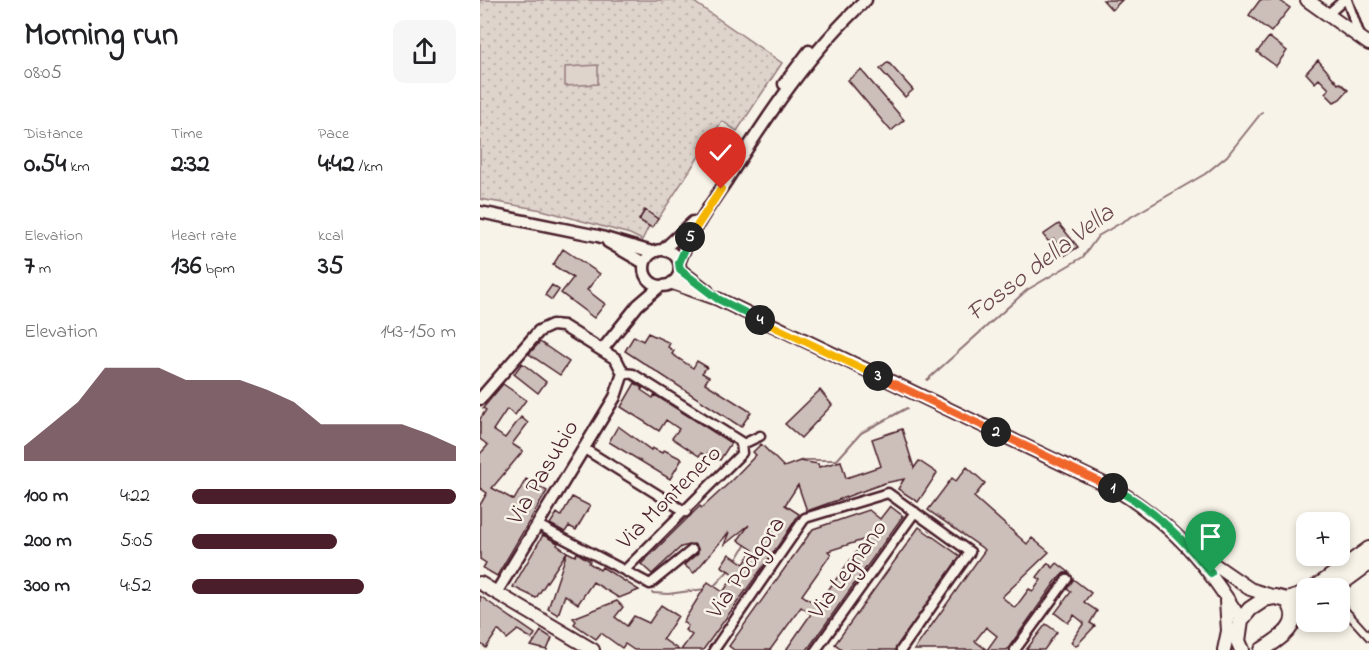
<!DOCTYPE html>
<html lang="en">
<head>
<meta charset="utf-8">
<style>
	:root { --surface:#fff; --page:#f6f6f6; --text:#202124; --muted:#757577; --accent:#4a1f2b }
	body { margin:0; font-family:"Indie Flower",sans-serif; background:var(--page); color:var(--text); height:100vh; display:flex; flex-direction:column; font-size:22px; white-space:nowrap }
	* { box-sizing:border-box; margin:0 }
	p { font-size:20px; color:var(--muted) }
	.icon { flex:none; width:33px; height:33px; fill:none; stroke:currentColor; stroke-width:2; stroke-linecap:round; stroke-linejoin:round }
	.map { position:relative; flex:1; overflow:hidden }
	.side { display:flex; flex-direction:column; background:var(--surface); width:480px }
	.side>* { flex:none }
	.controls { position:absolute; left:816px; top:512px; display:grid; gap:12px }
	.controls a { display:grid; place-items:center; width:54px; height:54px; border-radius:12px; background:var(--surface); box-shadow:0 3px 9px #0003; font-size:30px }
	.pin { position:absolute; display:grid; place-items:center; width:51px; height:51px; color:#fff; margin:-62px -26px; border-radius:50% 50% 50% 0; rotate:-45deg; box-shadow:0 0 6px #0007 }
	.pin .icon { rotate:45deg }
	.km { position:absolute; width:30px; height:30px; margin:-15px; border-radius:50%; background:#222; color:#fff; font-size:16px; line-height:30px; text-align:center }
	.round { display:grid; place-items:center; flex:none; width:63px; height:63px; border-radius:12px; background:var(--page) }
	.head { display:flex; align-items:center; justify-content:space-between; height:102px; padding:0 24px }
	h1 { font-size:33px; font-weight:700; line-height:45px }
	.figures { display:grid; grid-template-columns:repeat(3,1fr); gap:9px; height:102px; padding:6px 24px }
	.figures div { display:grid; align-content:center }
	.figures b { font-size:26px; font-weight:700 }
	.figures small { font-size:16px; font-weight:400 }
	.figures p { font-size:16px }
	.chart { height:168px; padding:12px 24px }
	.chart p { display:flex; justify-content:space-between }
	.chart svg { width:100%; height:108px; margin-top:6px; fill:var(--accent); opacity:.7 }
	ul { padding:0 24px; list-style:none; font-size:20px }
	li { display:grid; grid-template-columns:96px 72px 1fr; align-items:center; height:45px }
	li i { height:15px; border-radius:8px; background:var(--accent) }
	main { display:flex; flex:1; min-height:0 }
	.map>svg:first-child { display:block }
	.park { fill:url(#park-dots); stroke:#947a7c; stroke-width:1.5 }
	.pitch { fill:#ded4cc; stroke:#947a7c; stroke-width:1.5 }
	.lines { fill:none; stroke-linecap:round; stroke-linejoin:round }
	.stream { stroke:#8e7275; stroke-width:2 }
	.building { fill:#ccbfb9; stroke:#4a1f2b; stroke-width:1.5; fill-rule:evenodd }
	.pedestrian-casing { stroke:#4a1f2b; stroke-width:10 }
	.minor-casing { stroke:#4a1f2b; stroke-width:13 }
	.tertiary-casing { stroke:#4a1f2b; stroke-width:15 }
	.secondary-casing { stroke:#4a1f2b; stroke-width:16 }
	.primary-casing { stroke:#4a1f2b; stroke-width:18 }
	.pedestrian { stroke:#f7f3e8; stroke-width:6 }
	.minor { stroke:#f7f3e8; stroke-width:8 }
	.tertiary { stroke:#f7f3e8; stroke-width:10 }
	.secondary { stroke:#f7f3e8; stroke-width:12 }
	.primary { stroke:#f7f3e8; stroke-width:14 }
	.split-1-casing { stroke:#fff; stroke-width:12 }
	.split-2-casing { stroke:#fff; stroke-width:12 }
	.split-3-casing { stroke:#fff; stroke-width:12 }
	.split-4-casing { stroke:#fff; stroke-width:12 }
	.split-5-casing { stroke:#fff; stroke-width:12 }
	.split-6-casing { stroke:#fff; stroke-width:12 }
	.split-1 { stroke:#22a559; stroke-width:8 }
	.split-2 { stroke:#f0652b; stroke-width:8 }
	.split-3 { stroke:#f0652b; stroke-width:8 }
	.split-4 { stroke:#f5b400; stroke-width:8 }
	.split-5 { stroke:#22a559; stroke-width:8 }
	.split-6 { stroke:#f5b400; stroke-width:8 }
	.labels { text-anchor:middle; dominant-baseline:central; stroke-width:5; stroke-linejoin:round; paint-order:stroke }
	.street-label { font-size:24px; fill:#4a1f2b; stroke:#f7f3e8 }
	.water-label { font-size:26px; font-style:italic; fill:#6c4950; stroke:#f7f3e8 }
</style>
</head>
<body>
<main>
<section class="side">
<div class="head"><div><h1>Morning run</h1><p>08:05</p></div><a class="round"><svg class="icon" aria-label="share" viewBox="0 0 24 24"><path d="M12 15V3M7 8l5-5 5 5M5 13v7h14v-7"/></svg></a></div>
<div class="figures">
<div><p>Distance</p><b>0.54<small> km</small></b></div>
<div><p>Time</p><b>2:32</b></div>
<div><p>Pace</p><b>4:42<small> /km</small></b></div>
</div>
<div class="figures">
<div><p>Elevation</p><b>7<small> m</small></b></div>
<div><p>Heart rate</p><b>136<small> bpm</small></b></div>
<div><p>kcal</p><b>35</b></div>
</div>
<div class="chart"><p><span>Elevation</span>143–150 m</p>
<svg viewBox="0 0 160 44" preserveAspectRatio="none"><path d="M0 44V38L10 29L20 20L30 6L40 6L50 6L60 11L70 11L80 11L90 15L100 20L110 29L120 29L130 29L140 29L150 33L160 38V44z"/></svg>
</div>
<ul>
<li><b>100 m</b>4:22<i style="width:100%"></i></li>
<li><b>200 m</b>5:05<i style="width:55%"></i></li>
<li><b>300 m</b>4:52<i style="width:65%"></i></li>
</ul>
</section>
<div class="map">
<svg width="889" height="650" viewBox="0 0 889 650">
	<defs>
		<pattern id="park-dots" width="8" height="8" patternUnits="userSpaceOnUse" patternTransform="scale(1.5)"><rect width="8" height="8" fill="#ded4cc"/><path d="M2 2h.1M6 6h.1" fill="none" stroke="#c0b6af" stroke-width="1.8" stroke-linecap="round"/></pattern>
	</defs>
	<rect width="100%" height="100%" fill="#f7f3e8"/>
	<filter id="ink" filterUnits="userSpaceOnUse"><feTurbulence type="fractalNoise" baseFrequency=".0167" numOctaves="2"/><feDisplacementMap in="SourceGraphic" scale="12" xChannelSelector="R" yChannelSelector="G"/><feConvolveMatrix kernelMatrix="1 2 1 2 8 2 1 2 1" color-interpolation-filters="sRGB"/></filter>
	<g filter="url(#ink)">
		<path class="park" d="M0,0H211L302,63L257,131L242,121L178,219L164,210L159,220L169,226L162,240L150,234L62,210L0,199Z"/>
		<path class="pitch" d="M118,65V84L85,86V67Z"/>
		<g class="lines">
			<path class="stream" d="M447,380L547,290L603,257L618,236L725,174L747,156L782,112
				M309,466L323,460H357L381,433L427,408
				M257,559L266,544
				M233,587L250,569
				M172,593L188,594L225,589"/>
		</g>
		<path class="building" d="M623,0H642L632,10Z
			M780,0H799L810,8L791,32L769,15Z
			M789,37L807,51L796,66L777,52Z
			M838,60L858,84L860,83L868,90L860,99L854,102L845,93L849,89L839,79L835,83L826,73Z
			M408,62L433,90L425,97L400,69Z
			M381,70L424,120L411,131L368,80Z
			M165,210L178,219L172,228L159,220Z
			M579,224L598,247L584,256L574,239L569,242L563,235Z
			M83,249L120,274L107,290L125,304L114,318L81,293L93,278L73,265Z
			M72,285L79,290L72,300L65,295Z
			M168,333L190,343L188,347L194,351L192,354L213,368L217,361L227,367L222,373L229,377L225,383L271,412L261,427L145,351L154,336L163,341Z
			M60,342L89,362L80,375L49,354Z
			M42,363L66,382L58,393L34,374Z
			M155,383L163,388L161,390L173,398L175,395L251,443L240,460L228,452L226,456L221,453L219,456L192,438L199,429L186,420L179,431L141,407Z
			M23,384L46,400L35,415L27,409L13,430L25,438L41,417L48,423L32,444L43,451L12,488L34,500L46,479L67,491L17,576L3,568L6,563L0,559V505L7,493L0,488V454L8,445L0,439V419L6,410L3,408Z
			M340,390L352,405L321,438L305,424Z
			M138,426L171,450L172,448L182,453L184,450L202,459L190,479L129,442Z
			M422,429L434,468L439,461L457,473L438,502L418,489L424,479L405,483L327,511L318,485L305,505L319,514L305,536L223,650H201L212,635L205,630L208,626L203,622L228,582L243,592L255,575L241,566L249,554L264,564L273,550L258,540L269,525L244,545L249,532L214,573L204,565L218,553V548L214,544L201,547L172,574L161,564L220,506L222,508L248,484L276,455L273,452L281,444L304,467L320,461L338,464L339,467L361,461L366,478L401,466L392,439Z
			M487,467L505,483L494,497L547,544L552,538L569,552L522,597L535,608L549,589L553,591L561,580L557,577L568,563L573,568L577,563L590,573H584L576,581L527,650H434L505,550L448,510L472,478L476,481ZM506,627L517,636L507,650L495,641Z
			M92,497L110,506L96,530L89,526L85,532L70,524L77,513L81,516Z
			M410,506L423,516L327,650H306L331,614L321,607L290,650H254L249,646L333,529L389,510L400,519ZM386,539L337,605L322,595L351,554L348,551Z
			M439,527L480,556L415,650H363L355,644Z
			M63,535L78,543L77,545L87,552L56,598L33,587Z
			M87,552L95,556L97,553L99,554L110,561L109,563L120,570L122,567L159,590L139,598L113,582L98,604L85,595L78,615L68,609Z
			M593,579L611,593L604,602L617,611L610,623L615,626L596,646L591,642L604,623L594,615L588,623L575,613L591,592L587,589Z
			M0,596L55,634L52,639L38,630L27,639L18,630L6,648L0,643Z
			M137,601L143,607L135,617L147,626L154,616L169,623L181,605L198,616L183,639L199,650H154L145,644L142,648L121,633L116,639L94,624L96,621L93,618Z
			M566,624L577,632L564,650H546Z
			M61,631L72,638L67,650L51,646Z"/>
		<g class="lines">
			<g class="pedestrian-casing">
				<path id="pedestrian" d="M860,605L889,637"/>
			</g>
			<g class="minor-casing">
				<path id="minor" d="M867,0L880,36
					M847,15L864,0
					M143,373L153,374L261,442L262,453L145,570
					M261,445L280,436
					M103,448L206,512
					M58,525L170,584L212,550
					M234,650L325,518L408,493L490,552L421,650
					M336,650L435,512
					M535,650L587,579"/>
			</g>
			<g class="tertiary-casing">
				<path id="tertiary" d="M304,84L329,51
					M0,212L118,236L172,252
					M128,242L164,263
					M164 268a18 18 0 1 1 36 0a18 18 0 1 1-36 0Z
					M183,250L213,222
					M199,263C210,233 229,207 247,180C287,117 330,51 386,0
					M122,350L158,305L179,287
					M0,399L59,331L72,325L83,326L136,359L143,373L135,397L16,593"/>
			</g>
			<g class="secondary-casing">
				<path id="secondary" d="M827,0L889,44
					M200,270L227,291
					M193,283L238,299L637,490C697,528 724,561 761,620
					M722,556L770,589L795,597
					M0,583L113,650
					M744,650L748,631L746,601"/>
			</g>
			<g class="primary-casing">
				<path id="primary" d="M835,588L889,549
					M855,588L889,563
					M762,650L758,641L761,620L770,609L785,599L795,597L807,600L826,594
					M782,650C801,638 825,624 807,600"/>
			</g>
			<use href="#pedestrian" class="pedestrian"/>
			<use href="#minor" class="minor"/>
			<use href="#tertiary" class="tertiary"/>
			<use href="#secondary" class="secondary"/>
			<use href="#primary" class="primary"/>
		</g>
	</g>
	<g class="lines" filter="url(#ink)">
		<g class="split-1-casing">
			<path id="split-1" d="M633,488C673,508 704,540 731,573"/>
		</g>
		<g class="split-2-casing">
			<path id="split-2" d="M516,432L633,488"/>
		</g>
		<g class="split-3-casing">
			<path id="split-3" d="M398,376L516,432"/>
		</g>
		<g class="split-4-casing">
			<path id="split-4" d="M280,320L398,376"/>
		</g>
		<g class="split-5-casing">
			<path id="split-5" d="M210,237L199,263L200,270L238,299L280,320"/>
		</g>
		<g class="split-6-casing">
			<path id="split-6" d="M210,237L241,189"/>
		</g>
		<use href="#split-1" class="split-1"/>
		<use href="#split-2" class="split-2"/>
		<use href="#split-3" class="split-3"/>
		<use href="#split-4" class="split-4"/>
		<use href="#split-5" class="split-5"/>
		<use href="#split-6" class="split-6"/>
	</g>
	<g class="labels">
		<g class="street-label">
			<text transform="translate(64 473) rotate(-59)">Via Pasubio</text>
			<text transform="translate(190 498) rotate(-45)">Via Montenero</text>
			<text transform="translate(267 568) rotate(-55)">Via Podgora</text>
			<text transform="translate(369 570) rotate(-54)">Via Legnano</text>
		</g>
		<g class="water-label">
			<text transform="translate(561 264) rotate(-37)">Fosso della Vella</text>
		</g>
	</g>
</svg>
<div class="controls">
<a>+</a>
<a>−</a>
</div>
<div class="pin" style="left:731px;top:573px;background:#1e9e55"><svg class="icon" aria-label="arrive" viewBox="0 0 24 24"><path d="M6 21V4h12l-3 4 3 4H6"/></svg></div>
<div class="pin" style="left:241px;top:189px;background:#d93025"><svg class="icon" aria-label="check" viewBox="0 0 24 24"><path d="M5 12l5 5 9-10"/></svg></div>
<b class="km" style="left:633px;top:488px">1</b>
<b class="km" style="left:516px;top:432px">2</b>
<b class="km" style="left:398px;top:376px">3</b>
<b class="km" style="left:280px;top:320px">4</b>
<b class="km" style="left:210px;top:237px">5</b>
</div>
</main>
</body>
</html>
